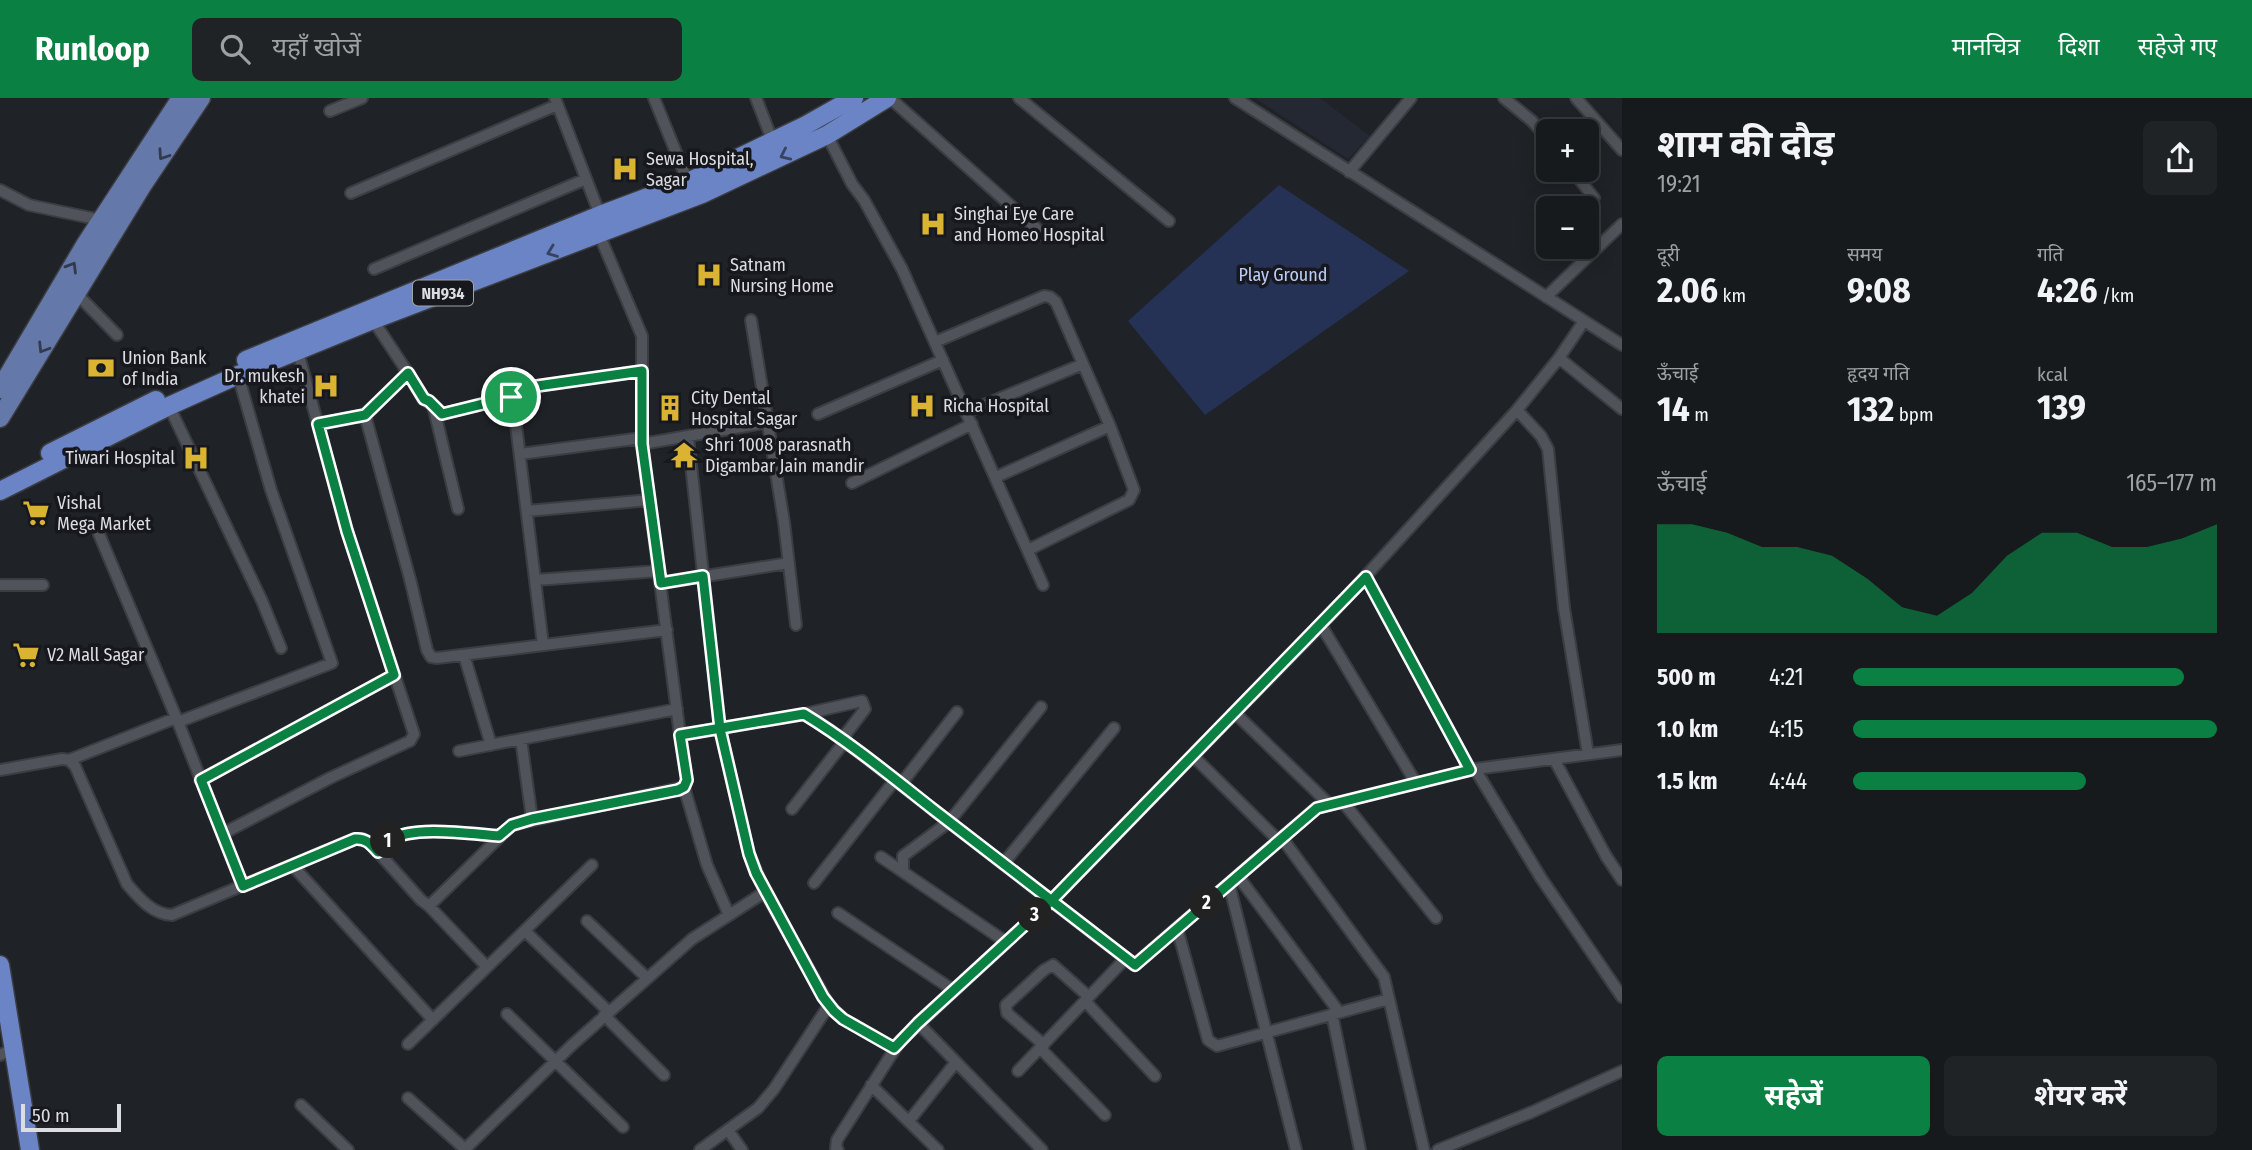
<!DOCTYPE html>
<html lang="hi">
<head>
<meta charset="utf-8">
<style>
	:root { --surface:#171a1d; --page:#202326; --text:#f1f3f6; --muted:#9ea1a4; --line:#36383b; --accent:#0b8043 }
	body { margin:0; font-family:"Fira Sans Condensed","Noto Sans Devanagari",sans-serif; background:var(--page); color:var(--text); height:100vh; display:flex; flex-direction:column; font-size:26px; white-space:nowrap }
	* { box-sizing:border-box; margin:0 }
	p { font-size:23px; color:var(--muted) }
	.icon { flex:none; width:38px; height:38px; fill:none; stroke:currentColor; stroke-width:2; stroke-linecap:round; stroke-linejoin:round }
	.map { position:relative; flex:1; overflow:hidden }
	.drawer { display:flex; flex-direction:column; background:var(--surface); width:630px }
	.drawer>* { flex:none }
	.buttons { position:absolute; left:1536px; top:21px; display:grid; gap:14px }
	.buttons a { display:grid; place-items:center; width:63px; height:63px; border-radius:10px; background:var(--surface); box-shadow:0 4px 18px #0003,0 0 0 2px var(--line); font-size:35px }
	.scale { position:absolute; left:21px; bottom:18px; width:100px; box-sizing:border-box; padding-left:7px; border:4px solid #dbdde0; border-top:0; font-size:19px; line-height:24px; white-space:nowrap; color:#dbdde0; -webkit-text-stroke:5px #16181e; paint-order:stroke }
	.pin { position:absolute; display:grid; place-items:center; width:60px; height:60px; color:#fff; margin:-30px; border:4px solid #fff; border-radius:50%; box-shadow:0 2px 7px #0007 }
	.km { position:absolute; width:35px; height:35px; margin:-18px; border-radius:50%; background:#222; color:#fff; font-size:19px; line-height:35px; text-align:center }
	.round { display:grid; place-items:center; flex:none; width:74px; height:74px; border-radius:10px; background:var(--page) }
	.overview { display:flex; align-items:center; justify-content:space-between; height:119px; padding:0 35px }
	h1 { font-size:38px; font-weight:700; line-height:52px }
	.stats { display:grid; grid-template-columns:repeat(3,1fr); gap:10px; height:119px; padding:7px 35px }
	.stats div { display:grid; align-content:center }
	.stats b { font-size:35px; font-weight:700 }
	.stats small { font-size:19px; font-weight:400 }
	.stats p { font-size:19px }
	.chart { height:196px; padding:14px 35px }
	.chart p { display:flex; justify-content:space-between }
	.chart svg { width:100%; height:126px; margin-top:7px; fill:var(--accent); opacity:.7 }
	.action { display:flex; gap:14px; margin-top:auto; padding:14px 35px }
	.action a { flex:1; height:80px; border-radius:10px; background:var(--accent); color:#fff; font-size:28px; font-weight:700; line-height:80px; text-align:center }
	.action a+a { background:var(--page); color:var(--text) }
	ul { padding:0 35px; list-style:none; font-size:23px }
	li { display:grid; grid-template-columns:112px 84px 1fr; align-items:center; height:52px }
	li i { height:18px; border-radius:9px; background:var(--accent) }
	header { display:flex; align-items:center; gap:42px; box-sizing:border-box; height:98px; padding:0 35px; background:var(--accent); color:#fff }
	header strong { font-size:33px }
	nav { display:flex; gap:38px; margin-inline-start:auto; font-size:24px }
	.search { width:490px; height:63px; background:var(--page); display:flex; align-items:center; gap:18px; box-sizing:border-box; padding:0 24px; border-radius:10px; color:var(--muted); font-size:26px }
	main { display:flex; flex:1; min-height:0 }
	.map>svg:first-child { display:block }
	.built { fill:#232833 }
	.green { fill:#253255 }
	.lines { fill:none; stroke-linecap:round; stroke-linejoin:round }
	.minor-casing { stroke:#3b3d42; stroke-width:14 }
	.primary-casing { stroke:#3b3d42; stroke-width:21 }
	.trunk-casing { stroke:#3b3d42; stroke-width:21 }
	.minor { stroke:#505359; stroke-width:10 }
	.primary { stroke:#6478aa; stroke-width:18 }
	.trunk { stroke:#6a84c5; stroke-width:18 }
	.oneway { stroke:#313a4f }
	.oneway2 { stroke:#384361 }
	.route-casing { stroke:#fff; stroke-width:14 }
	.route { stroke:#0b8043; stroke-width:9 }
	.labels { text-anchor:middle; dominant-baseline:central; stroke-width:7; stroke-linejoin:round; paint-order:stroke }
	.shield { fill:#16181e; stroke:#a0a2a6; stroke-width:2 }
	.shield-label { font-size:16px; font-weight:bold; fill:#dbdde0 }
	.poi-label { font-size:18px; fill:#dbdde0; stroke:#16181e; text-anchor:start }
	.park-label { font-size:18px; fill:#bbccf6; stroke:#16181e }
</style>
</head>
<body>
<header>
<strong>Runloop</strong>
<div class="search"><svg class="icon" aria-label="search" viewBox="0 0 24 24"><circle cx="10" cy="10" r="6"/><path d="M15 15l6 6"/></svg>यहाँ खोजें</div>
<nav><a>मानचित्र</a><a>दिशा</a><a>सहेजे गए</a></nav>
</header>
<main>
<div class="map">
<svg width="1622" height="1052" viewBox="0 0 1622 1052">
	<rect width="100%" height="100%" fill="#1f2227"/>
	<path class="built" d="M1255,0H1320L1370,38L1348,61Z"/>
	<path class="green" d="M1279,87L1409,173L1205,317L1128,223Z"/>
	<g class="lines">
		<g class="minor-casing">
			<path id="minor" d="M555,0L600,117L599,136L642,238V346L680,637L804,616L830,632L1134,867L1316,710L1475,671L1622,652
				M654,0L688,84
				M756,0L773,44
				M890,0L1046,139
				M1019,0L1169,123
				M1235,0L1622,247
				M1504,0L1532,23L1549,42
				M1576,0L1622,52
				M330,13L362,0
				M827,37L852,86L864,102L902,171L1043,487
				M1572,72L1594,100
				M1349,74L1411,0
				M0,92L29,107L101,122
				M351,95L557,7
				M374,171L586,81
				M77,196L117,237
				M1546,199L1622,126
				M373,222L408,275
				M751,222L784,424L796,527
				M935,244L1044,198L1050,199L1056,204L1110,328L1134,392L1129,402L1028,452
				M1559,260L1622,311
				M433,307L442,316L511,299
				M169,308L262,503L281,550
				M1517,312L1541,338L1548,351L1564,510L1588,656
				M967,314L1083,266
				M818,316L943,262
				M365,317L410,481L427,552L431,559L437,560L667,532
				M318,326L365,317L408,275L423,301L433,307L458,411
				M688,339L720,631L749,756L765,794L829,907L843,921L894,950
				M642,346L769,324
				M520,356L642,340
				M996,379L1110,328
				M852,385L972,326
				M527,413L650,402
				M99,436L178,624L243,788
				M1366,479L1470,672
				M535,482L659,473
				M661,485L789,465
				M0,487H43
				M1321,527L1416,685
				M543,547L512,294L516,291L642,273
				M464,557L491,647
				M1235,615L1330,707
				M804,616L862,603L865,611L842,641
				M178,624L332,565L271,392L238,277
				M521,641L532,721
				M459,653L677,611
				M1193,658L1279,743
				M1554,661L1606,758L1622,782
				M69,662L176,620
				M1475,671L1541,780L1622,899
				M0,672L62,661L69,662L75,668L127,786C139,800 152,816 172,817L354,741H363L369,744L421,802L429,808L512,727L684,689L687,682L680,637
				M200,682L394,577
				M901,686L957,614
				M684,689L707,767L729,817
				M1343,704L1436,820
				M792,711L845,643
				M222,736L330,680L410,643L414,636L347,433L298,254
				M1282,740L1384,879L1424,1052
				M378,754C382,750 386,745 390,742C414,727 471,736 499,738
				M881,759L1006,844
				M1003,766L1114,630
				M293,768L433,922
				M903,774V758L949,724L1041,609
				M1238,778L1339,914
				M814,785L895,682
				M1229,786L1296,1052
				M429,808L487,869
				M838,815L953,892
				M587,823L647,880
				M1177,830L1208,942L1217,948L1389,901
				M525,833L608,913
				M1085,903L1155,978
				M507,916L623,1029
				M1332,916L1360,1052
				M604,917L664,977
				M918,925L1042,1052
				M408,946L592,767
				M1044,947L1007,915L1006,907L1044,872L1053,867L1089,899
				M1040,950L1105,1017
				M0,957L14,951
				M1018,973L1126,860
				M871,987L938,1052
				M408,1000L465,1051
				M301,1007L348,1052
				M909,1023L956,964
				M728,1032L742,1052
				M464,1052L572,947L692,841L765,794
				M700,1052L758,1010L774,991L829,907
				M838,1052L836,1050L837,1042L900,943L1051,803L1321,527L1517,312L1559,260L1584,223
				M1438,1052L1532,1014L1622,973"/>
		</g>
		<g class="primary-casing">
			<path id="primary" d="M0,291L85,147L181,0
				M0,320L142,88L201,0"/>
		</g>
		<g class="trunk-casing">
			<path id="trunk" d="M246,262L600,117L688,84L806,27L854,0
				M50,355L156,302
				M0,393L169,308L238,277L373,222L702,96L827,37L887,0
				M0,867L30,1052"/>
		</g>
		<use href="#minor" class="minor"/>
		<use href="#primary" class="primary"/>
		<use href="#trunk" class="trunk"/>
	</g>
	<defs><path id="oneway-chevron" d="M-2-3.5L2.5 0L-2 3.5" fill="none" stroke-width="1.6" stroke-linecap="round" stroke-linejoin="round" transform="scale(1.75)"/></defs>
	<g class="oneway">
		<use href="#oneway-chevron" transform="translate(163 57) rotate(124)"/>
		<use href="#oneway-chevron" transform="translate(72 169) rotate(-59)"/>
		<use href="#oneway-chevron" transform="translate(43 250) rotate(122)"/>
	</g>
	<g class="oneway2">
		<use href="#oneway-chevron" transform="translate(785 57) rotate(155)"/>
		<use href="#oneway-chevron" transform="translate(552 154) rotate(159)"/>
	</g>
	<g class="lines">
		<g class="route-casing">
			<path id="route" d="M511,299L442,316L429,303L424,301L408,275L365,317L318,326L347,433L394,577L201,682L243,788L355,741C366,740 371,746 378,754C382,750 386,745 390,742C414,727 471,736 499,738L512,727L532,721L678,692L684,689L687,682L680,637L804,616C850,644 892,679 934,712C998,762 1062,811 1126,860L1135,867L1317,710L1470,672L1366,479L1051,803L918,925L894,950L843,921L834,913L823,899L756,775L749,756L720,631L703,478L661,485L642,346V273L516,291L511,299"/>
		</g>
		<use href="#route" class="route"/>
	</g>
	<defs>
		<g id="hospital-bare" transform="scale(2.1)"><path d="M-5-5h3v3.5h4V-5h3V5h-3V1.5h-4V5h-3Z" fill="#dab333" stroke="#16181e" stroke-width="2.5" paint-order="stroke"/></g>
		<g id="bank-bare" transform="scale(2.1)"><path d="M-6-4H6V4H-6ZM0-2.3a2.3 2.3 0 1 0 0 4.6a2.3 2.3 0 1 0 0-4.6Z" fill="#dab333" stroke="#16181e" stroke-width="2.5" paint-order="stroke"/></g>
		<g id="building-bare" transform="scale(2.1)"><path d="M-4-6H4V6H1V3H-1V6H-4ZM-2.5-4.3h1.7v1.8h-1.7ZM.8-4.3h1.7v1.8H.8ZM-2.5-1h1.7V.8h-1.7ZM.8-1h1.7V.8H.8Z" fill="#dab333" stroke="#16181e" stroke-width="2.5" paint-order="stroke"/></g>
		<g id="temple-bare" transform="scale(2.1)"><path d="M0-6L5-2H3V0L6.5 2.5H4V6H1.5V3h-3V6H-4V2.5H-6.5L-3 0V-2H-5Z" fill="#dab333" stroke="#16181e" stroke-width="2.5" paint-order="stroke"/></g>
		<g id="supermarket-bare" transform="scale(2.1)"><path d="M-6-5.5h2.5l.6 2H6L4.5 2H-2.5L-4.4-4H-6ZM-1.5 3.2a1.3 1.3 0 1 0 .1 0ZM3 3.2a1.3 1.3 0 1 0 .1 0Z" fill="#dab333" stroke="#16181e" stroke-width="2.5" paint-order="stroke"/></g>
	</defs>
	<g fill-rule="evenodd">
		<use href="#hospital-bare" x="625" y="71"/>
		<use href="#hospital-bare" x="933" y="126"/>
		<use href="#hospital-bare" x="709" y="177"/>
		<use href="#bank-bare" x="101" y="270"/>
		<use href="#hospital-bare" x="326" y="288"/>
		<use href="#hospital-bare" x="922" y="308"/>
		<use href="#building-bare" x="670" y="310"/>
		<use href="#temple-bare" x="684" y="357"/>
		<use href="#hospital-bare" x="196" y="360"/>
		<use href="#supermarket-bare" x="36" y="415"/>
		<use href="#supermarket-bare" x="26" y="557"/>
	</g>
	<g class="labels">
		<rect class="shield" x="413" y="182.5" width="60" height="25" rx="5"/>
		<g class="shield-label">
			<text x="443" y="195">NH934</text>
		</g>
		<g class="poi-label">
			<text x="646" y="61">Sewa Hospital,<tspan x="646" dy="21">Sagar</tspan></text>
			<text x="954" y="116">Singhai Eye Care<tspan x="954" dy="21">and Homeo Hospital</tspan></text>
			<text x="730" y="167">Satnam<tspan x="730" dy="21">Nursing Home</tspan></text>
			<text x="122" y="260">Union Bank<tspan x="122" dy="21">of India</tspan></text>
			<text x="305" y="278" text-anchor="end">Dr. mukesh<tspan x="305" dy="21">khatei</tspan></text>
			<text x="691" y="300">City Dental<tspan x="691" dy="21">Hospital Sagar</tspan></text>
			<text x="943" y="308">Richa Hospital</text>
			<text x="705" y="347">Shri 1008 parasnath<tspan x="705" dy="21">Digambar Jain mandir</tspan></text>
			<text x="175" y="360" text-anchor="end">Tiwari Hospital</text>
			<text x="57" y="405">Vishal<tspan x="57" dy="21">Mega Market</tspan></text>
			<text x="47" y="557">V2 Mall Sagar</text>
		</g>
		<g class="park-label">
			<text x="1283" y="177">Play Ground</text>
		</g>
	</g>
</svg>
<div class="buttons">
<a>+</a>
<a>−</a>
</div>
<div class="scale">50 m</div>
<div class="pin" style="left:511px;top:299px;background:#1e9e55"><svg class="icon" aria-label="arrive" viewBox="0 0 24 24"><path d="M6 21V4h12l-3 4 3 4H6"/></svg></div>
<b class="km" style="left:388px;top:743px">1</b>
<b class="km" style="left:1207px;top:805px">2</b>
<b class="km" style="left:1035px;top:817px">3</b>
</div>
<section class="drawer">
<div class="overview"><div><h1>शाम की दौड़</h1><p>19:21</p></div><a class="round"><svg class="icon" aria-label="share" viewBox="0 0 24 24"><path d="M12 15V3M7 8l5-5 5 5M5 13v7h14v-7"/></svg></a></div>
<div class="stats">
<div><p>दूरी</p><b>2.06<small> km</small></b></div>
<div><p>समय</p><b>9:08</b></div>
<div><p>गति</p><b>4:26<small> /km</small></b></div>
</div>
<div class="stats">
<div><p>ऊँचाई</p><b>14<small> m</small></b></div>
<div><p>हृदय गति</p><b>132<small> bpm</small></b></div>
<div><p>kcal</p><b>139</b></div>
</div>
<div class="chart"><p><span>ऊँचाई</span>165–177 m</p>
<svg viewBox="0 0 160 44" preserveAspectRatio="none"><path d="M0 44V6L10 6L20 9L30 14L40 14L50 17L60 25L70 35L80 38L90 30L100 17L110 9L120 9L130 14L140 14L150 11L160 6V44z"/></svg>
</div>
<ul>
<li><b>500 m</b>4:21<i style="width:91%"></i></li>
<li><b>1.0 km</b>4:15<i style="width:100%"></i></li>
<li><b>1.5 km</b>4:44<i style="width:64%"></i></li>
</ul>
<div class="action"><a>सहेजें</a><a>शेयर करें</a></div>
</section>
</main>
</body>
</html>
